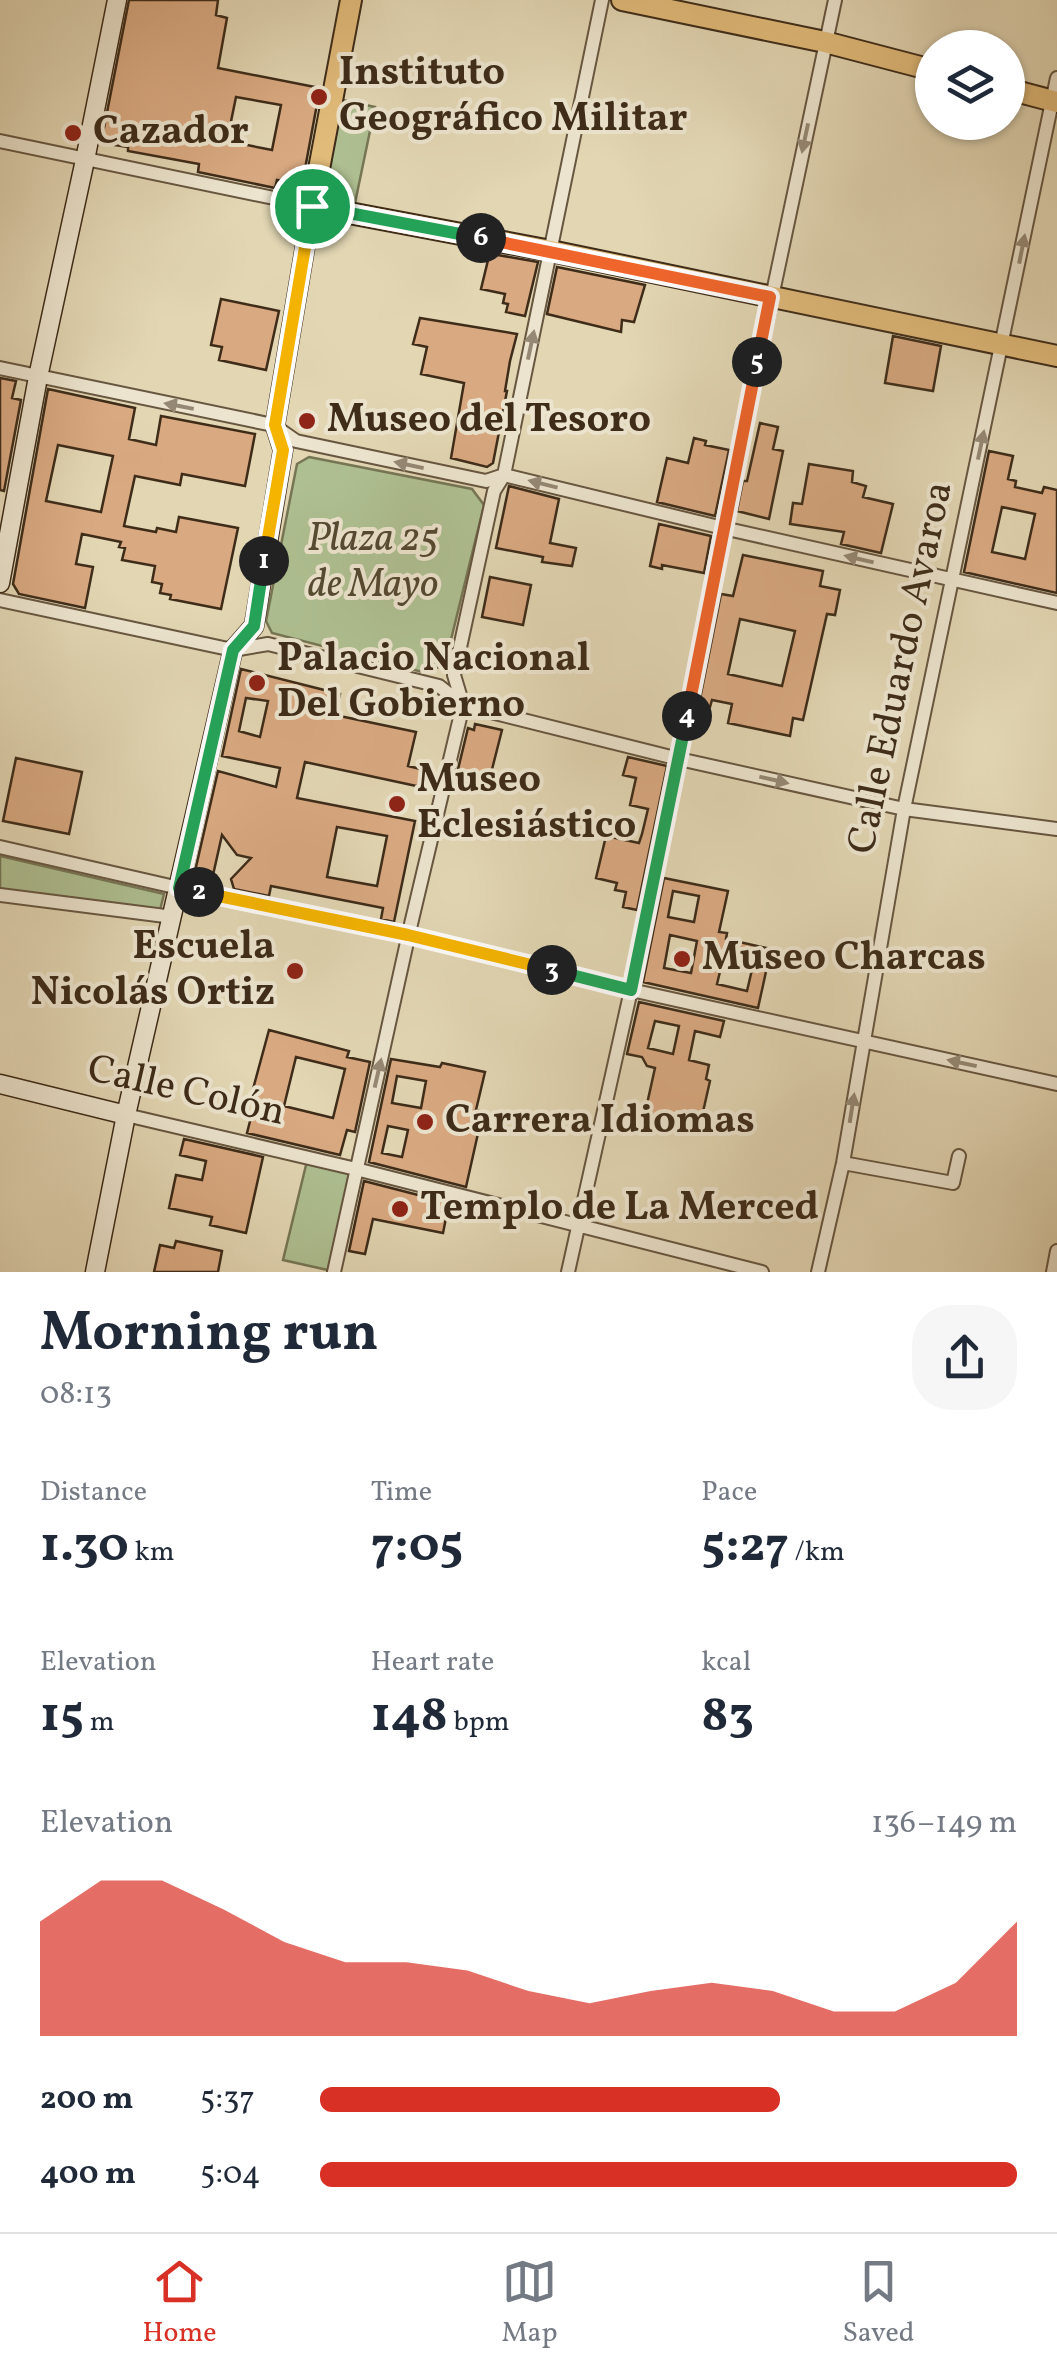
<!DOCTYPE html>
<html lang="en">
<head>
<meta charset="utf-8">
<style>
	:root { --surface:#fff; --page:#f6f6f7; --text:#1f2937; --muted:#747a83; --line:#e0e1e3; --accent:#d93025 }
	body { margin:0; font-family:Vollkorn,serif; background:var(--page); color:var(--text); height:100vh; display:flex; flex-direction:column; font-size:38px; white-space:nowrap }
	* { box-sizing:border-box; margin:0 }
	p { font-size:32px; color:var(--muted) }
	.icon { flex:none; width:55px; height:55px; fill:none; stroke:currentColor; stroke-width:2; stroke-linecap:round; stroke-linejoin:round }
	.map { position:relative; height:1272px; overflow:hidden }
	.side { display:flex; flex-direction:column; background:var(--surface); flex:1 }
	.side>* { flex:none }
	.buttons { position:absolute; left:915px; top:30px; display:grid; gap:20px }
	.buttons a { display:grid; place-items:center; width:110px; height:110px; border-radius:50%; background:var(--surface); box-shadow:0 2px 8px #0004; font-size:50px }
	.pin { position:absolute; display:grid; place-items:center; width:85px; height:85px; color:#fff; margin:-42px; border:5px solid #fff; border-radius:50%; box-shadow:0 2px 10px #0007 }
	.km { position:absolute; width:50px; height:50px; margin:-25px; border-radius:50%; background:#222; color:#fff; font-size:28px; line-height:50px; text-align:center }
	.round { display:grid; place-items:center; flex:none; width:105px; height:105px; border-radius:40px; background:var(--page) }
	.overview { display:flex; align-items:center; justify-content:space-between; height:170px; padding:0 40px }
	h1 { font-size:55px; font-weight:700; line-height:75px }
	.metrics { display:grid; grid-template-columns:repeat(3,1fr); gap:15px; height:170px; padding:10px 40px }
	.metrics div { display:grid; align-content:center }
	.metrics b { font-size:50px; font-weight:700 }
	.metrics small { font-size:28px; font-weight:400 }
	.metrics p { font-size:28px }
	.chart { height:280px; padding:20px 40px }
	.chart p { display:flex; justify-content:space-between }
	.chart svg { width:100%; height:180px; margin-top:10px; fill:var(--accent); opacity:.7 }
	ul { padding:0 40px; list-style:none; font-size:32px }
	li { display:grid; grid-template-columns:160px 120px 1fr; align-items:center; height:75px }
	li i { height:25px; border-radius:12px; background:var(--accent) }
	.tab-bar { display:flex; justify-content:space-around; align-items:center; height:140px; border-top:2px solid var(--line); background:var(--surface); font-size:28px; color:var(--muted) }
	.tab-bar a { display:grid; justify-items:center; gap:5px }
	.tab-bar .current { color:var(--accent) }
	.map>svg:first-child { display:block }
	.green { fill:#aebf91; stroke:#767655; stroke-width:2.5 }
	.building { fill:#d9a981; stroke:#3e2c19; stroke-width:2.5; fill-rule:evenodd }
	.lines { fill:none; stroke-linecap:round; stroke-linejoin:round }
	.minor-casing { stroke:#675640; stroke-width:16 }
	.secondary-casing { stroke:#3e2c19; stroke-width:21 }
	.primary-casing { stroke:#3e2c19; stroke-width:24 }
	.minor { stroke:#ece4ce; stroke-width:12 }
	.secondary { stroke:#ece4ce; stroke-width:18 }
	.primary { stroke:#e1bb7a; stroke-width:20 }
	.oneway { fill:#958874 }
	.split-1-casing { stroke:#fff; stroke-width:20 }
	.split-2-casing { stroke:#fff; stroke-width:20 }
	.split-3-casing { stroke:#fff; stroke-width:20 }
	.split-4-casing { stroke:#fff; stroke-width:20 }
	.split-5-casing { stroke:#fff; stroke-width:20 }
	.split-6-casing { stroke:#fff; stroke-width:20 }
	.split-7-casing { stroke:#fff; stroke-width:20 }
	.split-1 { stroke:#f5b400; stroke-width:12 }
	.split-2 { stroke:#22a559; stroke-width:12 }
	.split-3 { stroke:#f5b400; stroke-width:12 }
	.split-4 { stroke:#22a559; stroke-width:12 }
	.split-5 { stroke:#f0652b; stroke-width:12 }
	.split-6 { stroke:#f0652b; stroke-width:12 }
	.split-7 { stroke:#22a559; stroke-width:12 }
	.poi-dot { fill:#8f2418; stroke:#ece4ce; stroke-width:4 }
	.labels { text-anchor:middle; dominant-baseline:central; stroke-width:8; stroke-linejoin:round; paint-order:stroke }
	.poi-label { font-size:40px; font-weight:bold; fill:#3e2c19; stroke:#ece4ce; text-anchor:start }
	.park-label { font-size:40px; font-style:italic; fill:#544931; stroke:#ece4ce }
	.street-label { font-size:40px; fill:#3e2c19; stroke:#ece4ce }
</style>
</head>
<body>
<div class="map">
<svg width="1057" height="1272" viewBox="0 0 1057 1272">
	<rect width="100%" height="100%" fill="#e2d6b3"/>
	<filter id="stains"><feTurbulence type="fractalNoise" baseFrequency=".002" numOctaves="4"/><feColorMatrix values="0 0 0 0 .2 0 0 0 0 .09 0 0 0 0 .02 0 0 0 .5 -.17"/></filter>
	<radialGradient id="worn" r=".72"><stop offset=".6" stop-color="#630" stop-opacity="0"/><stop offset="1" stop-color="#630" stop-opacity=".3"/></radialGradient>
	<path class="green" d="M343,100L375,107L355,203L323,196Z
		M309,457L472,489L484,505L445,664L426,673L272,633L266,621L297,464Z
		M0,856L164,894L160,910L0,890Z
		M307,1161L351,1173L332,1271L283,1260Z"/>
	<path class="building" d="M129,0H218L216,15L227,18L218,68L320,88L302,185L277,180L275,188L198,172L199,164L128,151V147L101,143ZM236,97L281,105L272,150L227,141Z
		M475,251L538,262L525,316L506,312L508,304L503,303L505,294L481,289L488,260L474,256Z
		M557,267L645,285L634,322L622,320L621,332L547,314Z
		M221,299L279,311L266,370L219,360L222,347L211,345Z
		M420,318L517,334L510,361L505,391H507L493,463L487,467L451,458L464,383L421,374L427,347L413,344Z
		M893,336L941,346L933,391L885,383Z
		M0,378L16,381L12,398L21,400L4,491L0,490Z
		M48,389L135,408L129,439L156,445L161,416L255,434L245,486L182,474L180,485L135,476L124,526L156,532L157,528L176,532L179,517L238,528L221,609L170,599L171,595L160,593L162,584L152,582L155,566L122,560L125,548L119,547L121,542L82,534L76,564L93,567L85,608L19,594L13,584ZM58,445L113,456L101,512L46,501Z
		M760,423L778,427L773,449L783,451L769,519L737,511L743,481H747Z
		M694,438L706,441L705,445L729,450L715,516L657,502L667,458L688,463Z
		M989,451L1013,456L1008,479L1016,481L1015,487L1042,493L1044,487L1057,490V593L964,572ZM1002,507L1035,514L1025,559L992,552Z
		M809,464L853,471L852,482L866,486L863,497L893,504L881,553L841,544L844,532L790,524L793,503L802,504Z
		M509,486L559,499L550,543L576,548L572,566L542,562L543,557L496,548Z
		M659,524L711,536L704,573L662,565V569L650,566Z
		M743,555L823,571L820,586L840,590L835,615L827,614L803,720L793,718L790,736L728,723L732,704L712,700L710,707L699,704L721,594L733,596ZM740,619L795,631L782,686L728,674Z
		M490,577L531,585L523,625L482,617Z
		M241,669L340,694L335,715L416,732L408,766L425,770L421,787L305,762L297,798L415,821L394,922L381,919L383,908L271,886L269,896L234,889L231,879L251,858L237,855L222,835L211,884L193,880L218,771L276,787L280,768L222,756ZM246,698L268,701L260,737L239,731ZM337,827L387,836L377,886L327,877Z
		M475,724L502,730L486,793L463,788L462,792L453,790L468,728L474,730Z
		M628,757L667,766L637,910L623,907L626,892L615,890L617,883L596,878L606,836L639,843L642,834L648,809L630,805L636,778L623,775Z
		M16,758L82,772L69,834L3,821Z
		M664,878L728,891L719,932L727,933L726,939L771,949L758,1008L643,982ZM673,891L699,896L694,922L668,917ZM670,935L697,941L691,973L664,968ZM724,955L754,961L747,991L717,984Z
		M639,1002L724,1021L720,1037L695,1031L689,1060L709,1065L706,1079L710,1081L700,1125L645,1113L655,1068L647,1066L642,1057L627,1054ZM655,1021L679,1026L673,1054L648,1048Z
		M269,1030L349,1051L347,1057L370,1062L355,1132L347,1130L340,1155L247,1133L258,1090L253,1089ZM296,1057L345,1069L333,1118L284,1106Z
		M391,1059L440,1067L442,1063L485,1072L476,1110L483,1111L466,1187L369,1162ZM397,1076L426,1081L421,1108L392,1103ZM388,1126L408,1130L402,1157L382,1153Z
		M184,1139L263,1157L246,1233L210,1225L212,1217L169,1208L176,1175L202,1180L206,1161L180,1155Z
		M364,1181L449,1203L443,1233L373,1219L365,1254L349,1251Z
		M176,1241L222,1251L218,1272H154L160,1245L174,1248Z"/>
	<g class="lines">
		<g class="minor-casing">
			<path id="minor" d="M0,141L312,206
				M0,368L273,425L296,441L486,481L504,475
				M504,475L723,528L1057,603
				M0,600L233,650L268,644L439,686L463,705L679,759L904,809L1057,829
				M0,847L179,888L408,935L631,990L1057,1084
				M0,895L173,917
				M126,1115L356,1169L762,1272
				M843,1163L953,1183L959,1156
				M334,1272L411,924L463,705L454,675L494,491L504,475L602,0
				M568,1272L631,990L680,751L723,528L835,0
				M818,1272L843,1163L904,809L1057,78
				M1053,1272L1057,1251"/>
		</g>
		<g class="secondary-casing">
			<path id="secondary" d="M0,583L38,377L85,160L117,0
				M0,1084L126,1115
				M95,1272L126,1115L233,650L254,626L283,450L275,425L312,206"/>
		</g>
		<g class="primary-casing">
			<path id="primary" d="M351,0L312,206L551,251L1057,356
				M622,0L825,42L932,70
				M1008,89L1057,102"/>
		</g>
		<use href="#minor" class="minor"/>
		<use href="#secondary" class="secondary"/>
		<use href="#primary" class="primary"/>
	</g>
	<defs><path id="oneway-solid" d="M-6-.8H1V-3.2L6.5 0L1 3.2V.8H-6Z" transform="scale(2.5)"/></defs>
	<g class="oneway">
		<use href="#oneway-solid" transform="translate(805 138) rotate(102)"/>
		<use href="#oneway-solid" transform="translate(1022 249) rotate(-79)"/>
		<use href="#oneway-solid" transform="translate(531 345) rotate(-78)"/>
		<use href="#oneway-solid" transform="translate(179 406) rotate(-169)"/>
		<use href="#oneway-solid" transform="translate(981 445) rotate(-78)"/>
		<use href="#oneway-solid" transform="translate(409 465) rotate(-168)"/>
		<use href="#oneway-solid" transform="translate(543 484) rotate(-166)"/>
		<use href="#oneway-solid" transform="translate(859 559) rotate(-167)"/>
		<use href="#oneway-solid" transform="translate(774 780) rotate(13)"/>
		<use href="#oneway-solid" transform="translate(962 1063) rotate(-168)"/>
		<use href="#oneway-solid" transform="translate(378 1073) rotate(-77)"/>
		<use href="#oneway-solid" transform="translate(852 1108) rotate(-81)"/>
	</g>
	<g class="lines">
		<g class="split-1-casing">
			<path id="split-1" d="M264,561L283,450L275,425L312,206"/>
		</g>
		<g class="split-2-casing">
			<path id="split-2" d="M199,892L179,888L233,650L254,626L264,561"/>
		</g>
		<g class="split-3-casing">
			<path id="split-3" d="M199,892L408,935L552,970"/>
		</g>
		<g class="split-4-casing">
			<path id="split-4" d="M552,970L631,990L687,716"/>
		</g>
		<g class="split-5-casing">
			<path id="split-5" d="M687,716L757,362"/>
		</g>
		<g class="split-6-casing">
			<path id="split-6" d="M481,238L770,297L757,362"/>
		</g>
		<g class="split-7-casing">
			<path id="split-7" d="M312,206L481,238"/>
		</g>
		<use href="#split-1" class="split-1"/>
		<use href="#split-2" class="split-2"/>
		<use href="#split-3" class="split-3"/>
		<use href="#split-4" class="split-4"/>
		<use href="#split-5" class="split-5"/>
		<use href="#split-6" class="split-6"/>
		<use href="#split-7" class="split-7"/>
	</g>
	<g class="poi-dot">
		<circle cx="319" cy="97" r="10"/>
		<circle cx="73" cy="133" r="10"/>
		<circle cx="307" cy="421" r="10"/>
		<circle cx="257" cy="683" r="10"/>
		<circle cx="397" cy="804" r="10"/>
		<circle cx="682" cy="959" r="10"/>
		<circle cx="295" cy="971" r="10"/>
		<circle cx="425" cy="1122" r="10"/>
		<circle cx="400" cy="1209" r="10"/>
	</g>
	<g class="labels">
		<g class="poi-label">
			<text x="339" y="74">Instituto<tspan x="339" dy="46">Geográfico Militar</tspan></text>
			<text x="93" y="133">Cazador</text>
			<text x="327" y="421">Museo del Tesoro</text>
			<text x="277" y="660">Palacio Nacional<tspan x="277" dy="46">Del Gobierno</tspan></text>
			<text x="417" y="781">Museo<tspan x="417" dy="46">Eclesiástico</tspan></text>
			<text x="275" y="948" text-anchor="end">Escuela<tspan x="275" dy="46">Nicolás Ortiz</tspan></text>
			<text x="702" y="959">Museo Charcas</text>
			<text x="445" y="1122">Carrera Idiomas</text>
			<text x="420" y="1209">Templo de La Merced</text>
		</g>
		<g class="park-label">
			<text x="373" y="540">Plaza 25<tspan x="373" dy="46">de Mayo</tspan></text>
		</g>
		<g class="street-label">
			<text transform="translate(902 668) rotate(-78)">Calle Eduardo Avaroa</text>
			<text transform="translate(186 1092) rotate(13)">Calle Colón</text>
		</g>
	</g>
	<rect width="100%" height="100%" filter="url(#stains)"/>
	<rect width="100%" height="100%" fill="url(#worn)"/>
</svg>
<div class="buttons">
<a><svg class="icon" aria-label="layers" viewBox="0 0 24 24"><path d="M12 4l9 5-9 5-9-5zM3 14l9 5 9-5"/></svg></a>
</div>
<div class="pin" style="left:312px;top:206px;background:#1e9e55"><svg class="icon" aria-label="arrive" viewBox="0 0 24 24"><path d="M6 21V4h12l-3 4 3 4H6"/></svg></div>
<b class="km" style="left:264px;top:561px">1</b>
<b class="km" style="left:199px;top:892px">2</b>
<b class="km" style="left:552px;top:970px">3</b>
<b class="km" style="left:687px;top:716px">4</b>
<b class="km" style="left:757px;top:362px">5</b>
<b class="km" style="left:481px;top:238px">6</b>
</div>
<section class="side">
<div class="overview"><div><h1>Morning run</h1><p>08:13</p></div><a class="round"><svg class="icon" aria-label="share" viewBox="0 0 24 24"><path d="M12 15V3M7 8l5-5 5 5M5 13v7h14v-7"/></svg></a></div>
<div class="metrics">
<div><p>Distance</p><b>1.30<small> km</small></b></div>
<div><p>Time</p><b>7:05</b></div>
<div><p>Pace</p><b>5:27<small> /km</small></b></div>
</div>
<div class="metrics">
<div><p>Elevation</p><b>15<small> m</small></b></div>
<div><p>Heart rate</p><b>148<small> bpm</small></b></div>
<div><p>kcal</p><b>83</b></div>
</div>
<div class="chart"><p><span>Elevation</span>136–149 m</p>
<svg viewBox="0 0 160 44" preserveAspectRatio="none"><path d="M0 44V16L10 6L20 6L30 13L40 21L50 26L60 26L70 28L80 33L90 36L100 33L110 31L120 33L130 38L140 38L150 31L160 16V44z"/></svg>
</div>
<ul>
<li><b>200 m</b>5:37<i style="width:66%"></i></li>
<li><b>400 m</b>5:04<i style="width:100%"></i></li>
</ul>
</section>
<nav class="tab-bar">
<a class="current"><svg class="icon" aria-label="home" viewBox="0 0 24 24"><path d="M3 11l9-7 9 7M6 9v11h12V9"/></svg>Home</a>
<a><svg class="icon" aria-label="map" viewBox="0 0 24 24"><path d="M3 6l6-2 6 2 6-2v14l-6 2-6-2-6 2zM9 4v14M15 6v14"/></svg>Map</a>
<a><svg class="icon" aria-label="saved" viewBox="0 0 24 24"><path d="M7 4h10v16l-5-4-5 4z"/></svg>Saved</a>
</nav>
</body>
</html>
